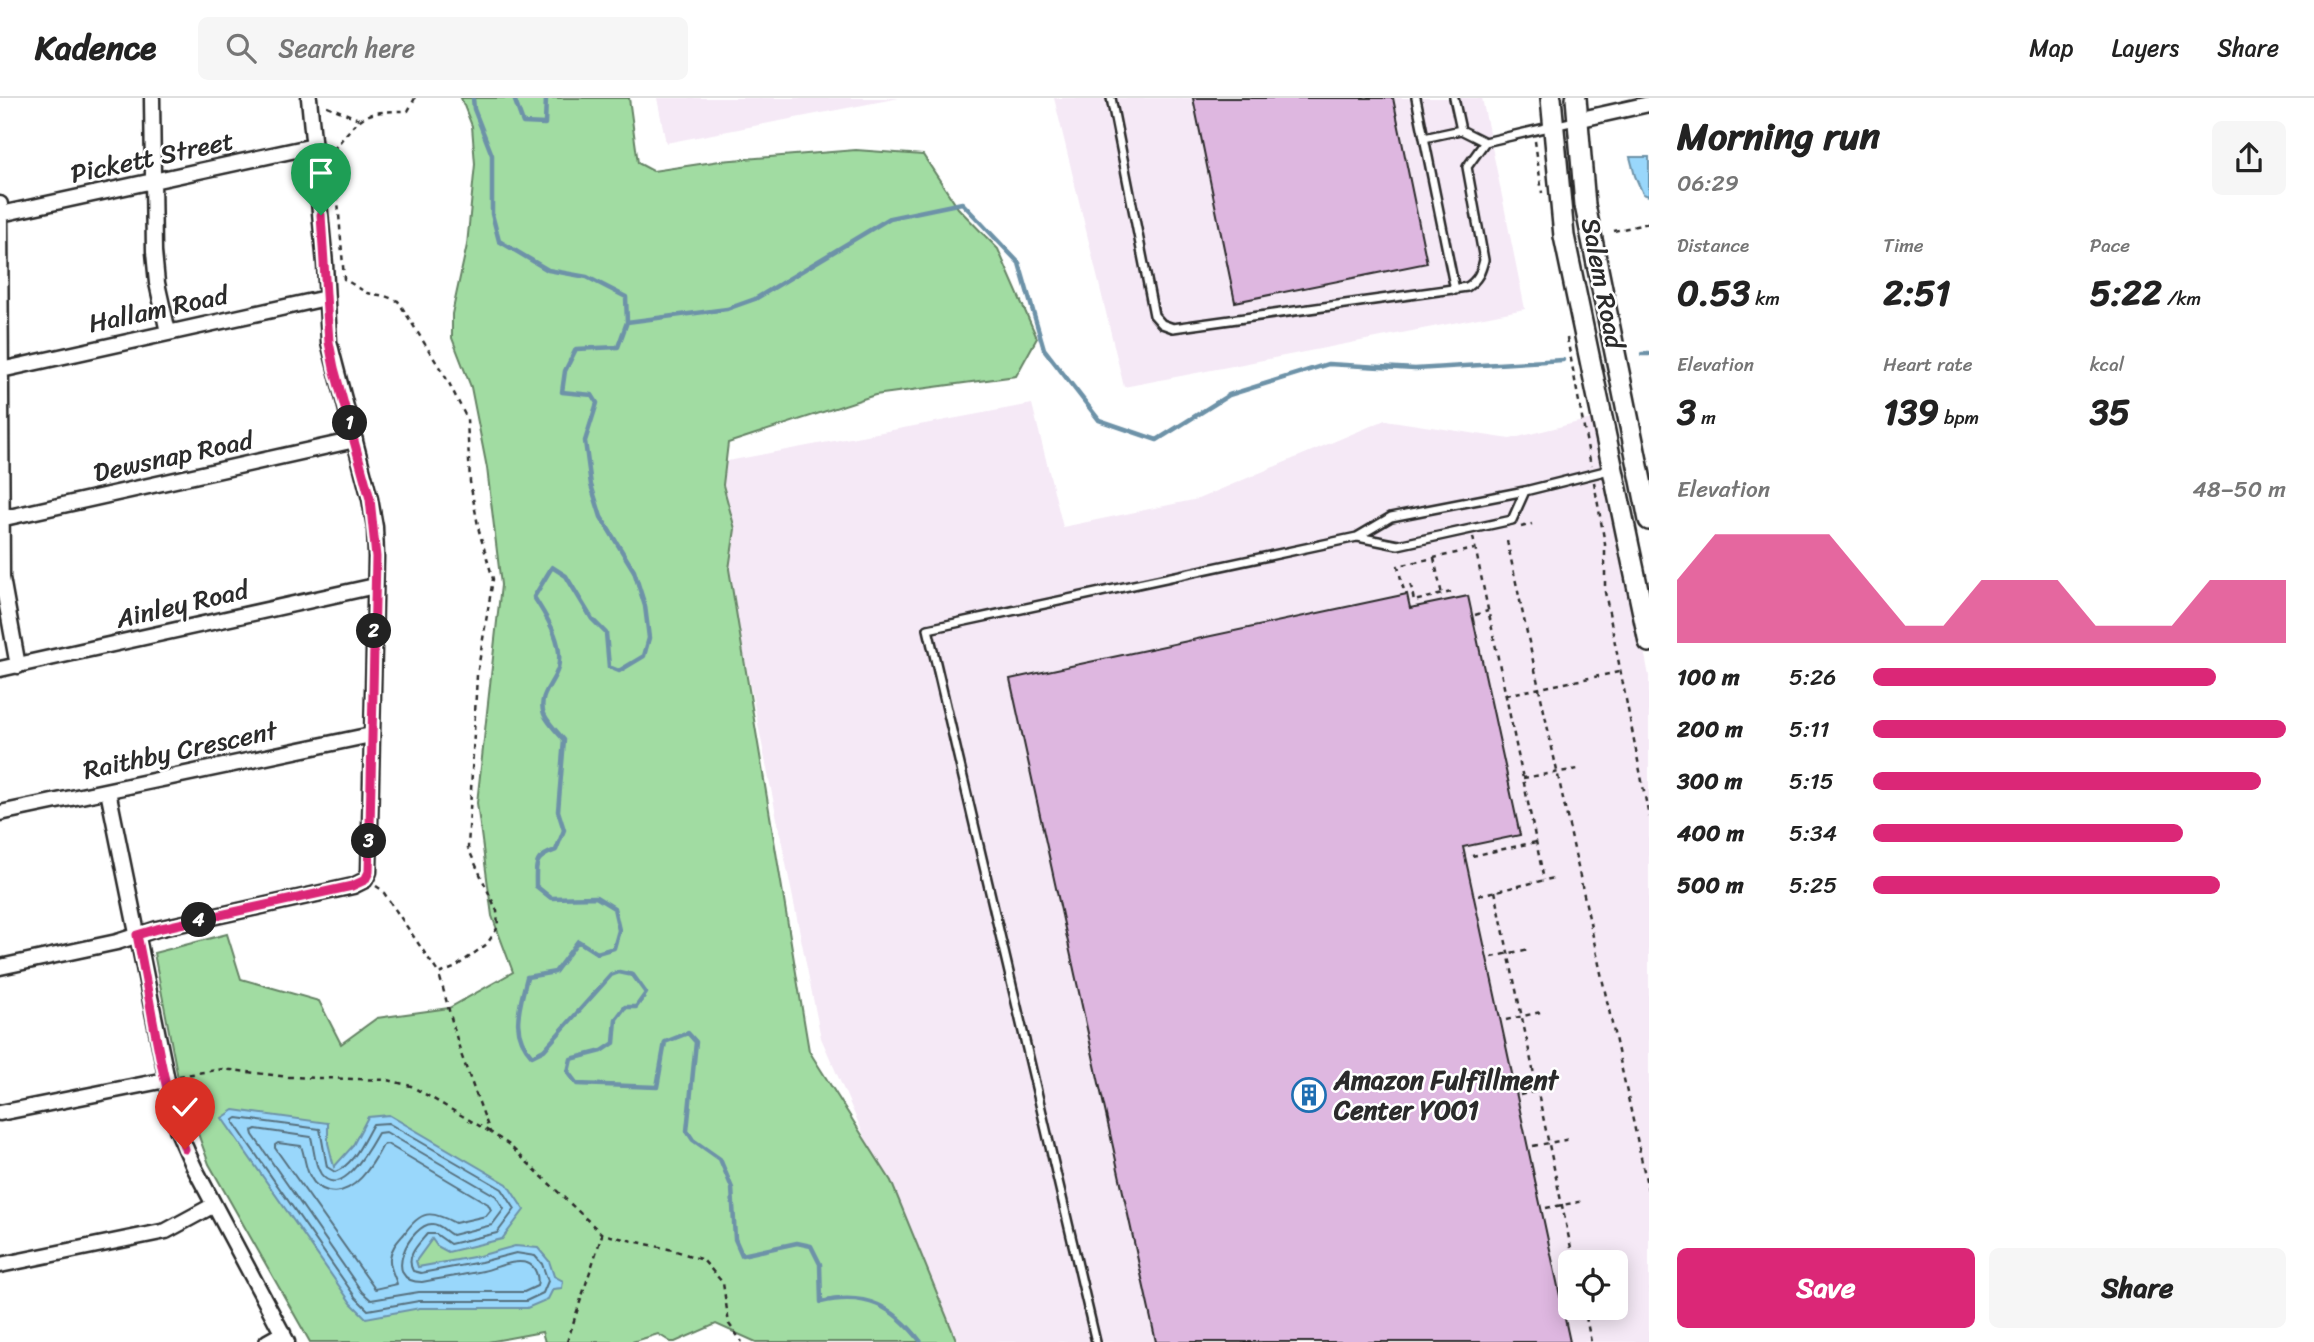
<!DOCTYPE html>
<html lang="en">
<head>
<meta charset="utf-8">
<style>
	:root { --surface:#fff; --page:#f6f6f6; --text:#222; --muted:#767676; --line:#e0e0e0; --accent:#db2777 }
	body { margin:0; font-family:Sriracha,sans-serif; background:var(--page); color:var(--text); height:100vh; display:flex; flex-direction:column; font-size:26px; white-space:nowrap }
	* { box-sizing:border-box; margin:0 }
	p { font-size:23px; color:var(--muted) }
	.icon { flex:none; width:38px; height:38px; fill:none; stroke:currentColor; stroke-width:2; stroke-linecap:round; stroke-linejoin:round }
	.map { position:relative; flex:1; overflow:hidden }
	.sheet { display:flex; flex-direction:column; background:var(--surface); width:665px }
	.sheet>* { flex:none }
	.controls { position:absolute; left:1558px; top:1152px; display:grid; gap:14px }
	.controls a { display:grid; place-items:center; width:70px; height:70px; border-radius:10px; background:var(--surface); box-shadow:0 4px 18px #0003; font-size:35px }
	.pin { position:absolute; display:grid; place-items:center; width:60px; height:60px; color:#fff; margin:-72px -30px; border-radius:50% 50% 50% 0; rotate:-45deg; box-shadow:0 0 7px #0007 }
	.pin .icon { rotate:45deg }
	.km { position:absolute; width:35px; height:35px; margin:-18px; border-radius:50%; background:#222; color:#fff; font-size:19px; line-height:35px; text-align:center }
	.round { display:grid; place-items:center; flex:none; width:74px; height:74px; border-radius:10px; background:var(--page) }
	.head { display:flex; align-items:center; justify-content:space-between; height:119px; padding:0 28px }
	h1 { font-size:38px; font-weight:700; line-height:52px }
	.figures { display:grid; grid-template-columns:repeat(3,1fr); gap:10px; height:119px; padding:7px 28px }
	.figures div { display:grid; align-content:center }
	.figures b { font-size:35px; font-weight:700 }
	.figures small { font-size:19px; font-weight:400 }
	.figures p { font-size:19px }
	.chart { height:196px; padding:14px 28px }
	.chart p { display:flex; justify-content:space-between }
	.chart svg { width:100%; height:126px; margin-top:7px; fill:var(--accent); opacity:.7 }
	.cta { display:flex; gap:14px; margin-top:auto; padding:14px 28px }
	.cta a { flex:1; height:80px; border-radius:10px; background:var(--accent); color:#fff; font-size:28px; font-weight:700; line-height:80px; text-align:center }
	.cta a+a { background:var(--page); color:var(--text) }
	ul { padding:0 28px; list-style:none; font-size:23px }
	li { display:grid; grid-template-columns:112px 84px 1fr; align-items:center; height:52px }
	li i { height:18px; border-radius:9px; background:var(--accent) }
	header { display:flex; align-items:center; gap:42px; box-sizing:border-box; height:98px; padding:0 35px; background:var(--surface); border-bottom:2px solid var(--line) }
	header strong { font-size:33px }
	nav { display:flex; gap:38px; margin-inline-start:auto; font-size:24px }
	.search { width:490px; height:63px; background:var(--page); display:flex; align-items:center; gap:18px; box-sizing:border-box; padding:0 24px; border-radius:10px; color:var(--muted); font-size:26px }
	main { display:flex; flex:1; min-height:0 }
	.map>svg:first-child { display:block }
	.built { fill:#f5e9f6; fill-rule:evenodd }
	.green { fill:#a1dca2; stroke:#668466; stroke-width:2 }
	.water { fill:#99d7fb; stroke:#6d92a8; stroke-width:2 }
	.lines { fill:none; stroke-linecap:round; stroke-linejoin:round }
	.shore { stroke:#57707e; stroke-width:2 }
	.stream { stroke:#6d92a8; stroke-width:4.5 }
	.building { fill:#deb7e0; stroke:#2b2b2b; stroke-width:2 }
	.service-casing { stroke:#2b2b2b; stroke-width:12 }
	.minor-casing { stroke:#2b2b2b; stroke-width:19 }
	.secondary-casing { stroke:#2b2b2b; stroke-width:24 }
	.path { stroke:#2b2b2b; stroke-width:2.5; stroke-dasharray:5 5; stroke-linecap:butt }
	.service { stroke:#fff; stroke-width:7 }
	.minor { stroke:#fff; stroke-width:14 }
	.secondary { stroke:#fff; stroke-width:19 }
	.route-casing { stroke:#fff; stroke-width:14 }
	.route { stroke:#db2777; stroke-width:9 }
	.labels { text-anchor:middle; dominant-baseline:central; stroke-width:5; stroke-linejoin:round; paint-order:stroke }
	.street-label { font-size:26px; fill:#2b2b2b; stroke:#fff }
	.poi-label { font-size:26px; font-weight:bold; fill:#2b2b2b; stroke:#fff; text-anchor:start }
</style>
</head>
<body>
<header>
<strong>Kadence</strong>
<div class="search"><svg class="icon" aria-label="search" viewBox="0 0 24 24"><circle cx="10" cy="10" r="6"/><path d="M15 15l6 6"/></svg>Search here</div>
<nav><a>Map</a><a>Layers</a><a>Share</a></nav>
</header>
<main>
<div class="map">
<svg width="1649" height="1244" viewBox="0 0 1649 1244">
	<rect width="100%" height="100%" fill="#fff"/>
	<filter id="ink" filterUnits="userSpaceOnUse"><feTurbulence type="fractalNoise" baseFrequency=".0143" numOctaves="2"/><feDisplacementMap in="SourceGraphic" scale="14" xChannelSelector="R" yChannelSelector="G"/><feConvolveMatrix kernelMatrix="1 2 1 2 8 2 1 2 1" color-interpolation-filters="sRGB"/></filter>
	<g filter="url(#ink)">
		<path class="built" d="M657,0H899L666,45Z
			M1054,0H1482L1525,211L1124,289Z
			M1032,306L1063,429L1198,401L1385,322L1510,341L1599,319L1649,578V1244H955L821,940L706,367ZM1570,1164H1615V1209H1570Z"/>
		<path class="green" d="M461,0H629L638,65L653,73L720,63L856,52L923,57L958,110L998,151L1037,240L1016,278L875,297L728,345L723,387L735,431L729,471L809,953L891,1083L957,1244H756L716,1226L675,1244H671L658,1236L632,1244H545L542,1234L488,1244H310L209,1066L178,980L154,855L227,836L241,881L319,903L341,946L377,920L449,910L513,874L492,818L477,705L501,487L487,370L471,289L452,240V216L467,147L475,66L472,28Z"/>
		<path class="water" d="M1630,59H1649V98L1643,96L1635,78Z
			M234,1012L328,1025V1045L334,1069L352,1049L368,1019L389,1017L507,1086L524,1112L502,1141L448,1154L437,1148L432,1141L416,1163L418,1169L479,1158L515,1148L538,1150L549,1163L554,1178L563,1183L562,1190L553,1191L548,1201L527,1210H420L366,1220L351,1205L222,1020Z"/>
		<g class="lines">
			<path class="shore" d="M237,1020L320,1031L327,1069L335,1074C354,1067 363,1043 373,1026L388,1025L502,1091L515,1111L497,1135L450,1146L436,1136H427C418,1147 405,1158 413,1173L421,1175L481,1164L516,1155L535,1158L542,1166L548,1183L543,1195L526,1203H419L368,1212L356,1200L234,1025V1022Z
				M256,1031L311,1039C314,1050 314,1066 321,1076C341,1103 370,1049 378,1035L386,1034L496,1098L504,1111L492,1127L452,1137C445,1134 441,1126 432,1126C411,1126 380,1184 422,1184C443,1180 463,1177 483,1173C497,1170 513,1161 527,1165C536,1168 539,1180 537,1188L524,1194H419L371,1202L362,1194L253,1037L252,1033Z
				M278,1045L301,1048C305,1058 305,1071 311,1080C314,1086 321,1091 328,1093C354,1099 373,1066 383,1047L387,1046L488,1106L491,1112L486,1118L455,1125C431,1112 421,1112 404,1136C398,1143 391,1150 390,1160C389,1170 395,1178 397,1186L375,1191L275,1050V1047Z"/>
			<path class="stream" d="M473,0L474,11L492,57V116L499,143L548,172L587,179L626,199L627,224L618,249L576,251L565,273L562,294L592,297L597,305L585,343L591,387L601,419L634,473L645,508L649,540L644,558L619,573L609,569L606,535L592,521L566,478L552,469L534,499C547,520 564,544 558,570C554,585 537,598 544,616C548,625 558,635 564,642L558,713L564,732L556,752C533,760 536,766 536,788L551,800L596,799L614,810L619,832L614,850L597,855L578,843L555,874L527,879C520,909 509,933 532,958L544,952L611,877L619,874L633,877L646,895L636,909H625L616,921L614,945L602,953L571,961L568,974L577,986L657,989L665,944L688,935L696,944L687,1033L693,1042L720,1061L732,1090L735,1141L742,1157L797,1145L811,1148L820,1166L821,1204C866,1193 894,1209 921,1244
				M514,0L523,25L545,26L546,0
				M627,224L727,211L755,201L890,120L962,105L1019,165L1044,251L1099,322L1157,342L1229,297L1328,266L1415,271L1563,262
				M1642,256H1649"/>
		</g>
		<path class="building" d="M1193,0H1393L1427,165L1235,204Z
			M1407,496L1410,510L1468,498L1520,737L1463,749L1570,1244H1156L1010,581Z"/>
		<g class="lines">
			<g class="service-casing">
				<path id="service" d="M1111,0L1154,217L1162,226L1173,230L1467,189C1478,182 1481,174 1484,162L1467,69L1485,44
					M1416,0L1455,192
					M1454,0L1461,32
					M1424,40L1461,32L1485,44L1575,23
					M1358,439L1398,447L1512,422L1525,393
					M1096,1244L928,531L1357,439L1391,419L1525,393L1613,371"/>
			</g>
			<g class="minor-casing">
				<path id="minor" d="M152,0L154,154L157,185L168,234
					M1577,22L1649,6
					M0,106L2,480L18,568
					M1,116L314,48
					M1,272L326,200
					M0,421L355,342
					M0,571L375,488
					M108,693L177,1031L194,1069L287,1244
					M0,715L371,637
					M0,869L117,844L157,831L353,788L365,782L369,774L376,459L375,429L370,401L329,244L325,166L309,0
					M0,1015L166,982
					M0,1167L166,1133L214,1107
					M267,1244L283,1235"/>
			</g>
			<g class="secondary-casing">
				<path id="secondary" d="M1551,0L1564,138L1649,544
					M1576,0L1585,107L1649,422"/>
			</g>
			<path class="path" d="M415,0L408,13C362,13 362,17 334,51L344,181L367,195L385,198L398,203L448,283L467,321L470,384L479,433L493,481L477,577L468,750L497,813L498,829L487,846L454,870L439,876L461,956L490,1034L508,1046L602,1136L673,1152L703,1162L723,1185L729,1226L742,1244
				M327,8L359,21
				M1535,43L1542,95
				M1614,133L1649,125
				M1567,240L1591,368
				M1594,384L1605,446V494L1649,719
				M1521,429L1532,426
				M1473,439L1544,782
				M1507,443L1649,1096
				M1434,460L1442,497
				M1451,494L1414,503L1411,488L1403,490L1398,468L1474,451
				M1475,517L1488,513
				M1506,597L1619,574
				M1523,680L1578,671
				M1472,758L1536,744
				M376,788L382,792L439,876
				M1495,793L1574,1164
				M1479,797L1554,780
				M1492,859L1529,851
				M1506,922L1545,913
				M179,978L223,971L289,979L388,982L411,988L490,1034
				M1520,984L1556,978
				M1520,997L1558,988
				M1533,1048L1570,1041
				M1546,1110L1584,1103
				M1563,1191L1570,1190
				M1584,1209L1591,1244
				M567,1244L602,1137"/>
			<use href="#service" class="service"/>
			<use href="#minor" class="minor"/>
			<use href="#secondary" class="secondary"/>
		</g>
	</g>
	<g class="lines" filter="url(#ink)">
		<g class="route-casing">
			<path id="route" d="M185,1051C160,984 152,907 137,837L157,831L352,788L365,782L369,774L376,459L370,401L334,270L329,244L321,117"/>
		</g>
		<use href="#route" class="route"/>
	</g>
	<defs>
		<g id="building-ring" transform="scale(1.75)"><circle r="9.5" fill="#fff" stroke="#1f6fb2" stroke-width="1.5"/><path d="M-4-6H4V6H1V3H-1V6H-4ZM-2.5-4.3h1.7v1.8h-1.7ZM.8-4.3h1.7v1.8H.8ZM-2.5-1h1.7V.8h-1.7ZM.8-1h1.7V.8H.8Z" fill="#1f6fb2"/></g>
	</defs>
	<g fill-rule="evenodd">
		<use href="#building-ring" x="1309" y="997"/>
	</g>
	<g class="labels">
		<g class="street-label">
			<text transform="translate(152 59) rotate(-12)">Pickett Street</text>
			<text transform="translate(1603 185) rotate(79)">Salem Road</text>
			<text transform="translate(158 211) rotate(-12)">Hallam Road</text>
			<text transform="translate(173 358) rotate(-12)">Dewsnap Road</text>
			<text transform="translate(182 506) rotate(-13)">Ainley Road</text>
			<text transform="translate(180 652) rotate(-12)">Raithby Crescent</text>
		</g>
		<g class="poi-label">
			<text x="1334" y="982">Amazon Fulfillment<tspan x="1334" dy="30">Center YOO1</tspan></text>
		</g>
	</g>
</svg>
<div class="controls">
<a><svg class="icon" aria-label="locate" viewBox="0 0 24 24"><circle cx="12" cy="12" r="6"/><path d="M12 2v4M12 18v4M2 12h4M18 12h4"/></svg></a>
</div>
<div class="pin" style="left:321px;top:117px;background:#1e9e55"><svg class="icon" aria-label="arrive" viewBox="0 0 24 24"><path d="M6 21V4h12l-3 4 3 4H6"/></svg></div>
<div class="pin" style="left:185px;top:1051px;background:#d93025"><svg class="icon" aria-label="check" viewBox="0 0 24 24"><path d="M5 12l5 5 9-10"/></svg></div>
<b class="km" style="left:350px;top:325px">1</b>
<b class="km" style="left:374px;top:533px">2</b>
<b class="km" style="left:369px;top:743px">3</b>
<b class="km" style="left:199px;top:822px">4</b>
</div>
<section class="sheet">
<div class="head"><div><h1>Morning run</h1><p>06:29</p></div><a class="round"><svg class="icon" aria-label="share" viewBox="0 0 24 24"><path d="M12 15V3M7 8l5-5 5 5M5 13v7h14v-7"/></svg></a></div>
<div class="figures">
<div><p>Distance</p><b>0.53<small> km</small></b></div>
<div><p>Time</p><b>2:51</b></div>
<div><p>Pace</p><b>5:22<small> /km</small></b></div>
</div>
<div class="figures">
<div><p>Elevation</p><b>3<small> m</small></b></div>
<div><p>Heart rate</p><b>139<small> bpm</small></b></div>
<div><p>kcal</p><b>35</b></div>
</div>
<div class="chart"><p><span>Elevation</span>48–50 m</p>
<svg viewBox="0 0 160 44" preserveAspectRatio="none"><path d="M0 44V22L10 6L20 6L30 6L40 6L50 22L60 38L70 38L80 22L90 22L100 22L110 38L120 38L130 38L140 22L150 22L160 22V44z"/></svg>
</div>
<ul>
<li><b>100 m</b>5:26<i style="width:83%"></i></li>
<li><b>200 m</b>5:11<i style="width:100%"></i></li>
<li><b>300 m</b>5:15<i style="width:94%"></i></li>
<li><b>400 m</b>5:34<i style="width:75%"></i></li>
<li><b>500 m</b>5:25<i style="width:84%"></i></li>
</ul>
<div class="cta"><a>Save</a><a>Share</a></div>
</section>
</main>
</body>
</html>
